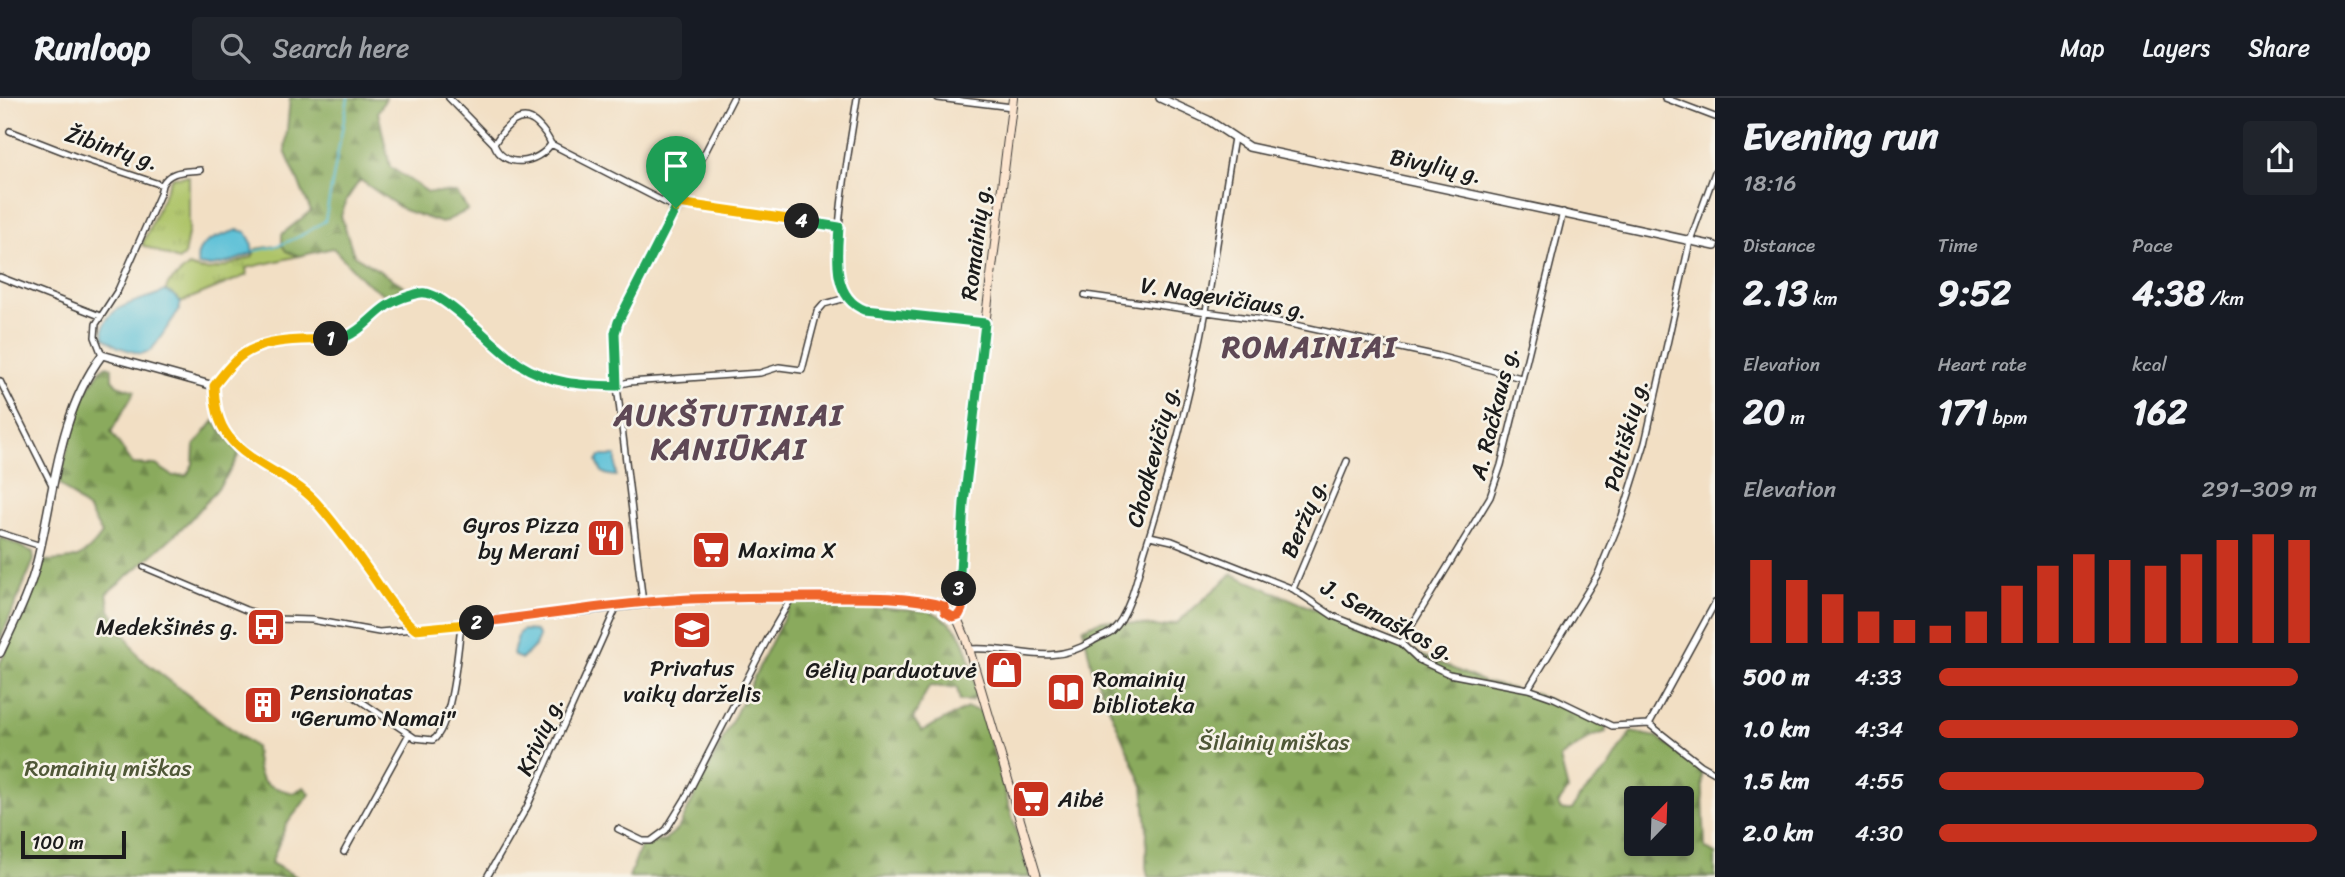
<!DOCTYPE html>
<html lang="en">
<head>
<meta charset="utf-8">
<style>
	:root { --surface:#171b24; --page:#20242c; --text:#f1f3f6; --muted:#9ea1a6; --line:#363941; --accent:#c8321e }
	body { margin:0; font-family:Sriracha,sans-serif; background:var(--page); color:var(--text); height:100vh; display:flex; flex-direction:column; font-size:26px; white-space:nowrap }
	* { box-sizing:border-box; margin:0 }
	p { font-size:23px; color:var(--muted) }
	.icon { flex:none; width:38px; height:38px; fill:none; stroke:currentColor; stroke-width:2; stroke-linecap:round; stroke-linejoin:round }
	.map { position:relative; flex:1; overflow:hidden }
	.side { display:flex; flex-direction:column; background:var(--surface); width:630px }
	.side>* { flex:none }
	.needle { width:46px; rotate:23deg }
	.controls { position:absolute; left:1624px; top:688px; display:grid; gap:14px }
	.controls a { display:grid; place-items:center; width:70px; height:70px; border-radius:7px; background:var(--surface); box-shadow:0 4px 10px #0003; font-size:35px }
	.scale { position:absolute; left:21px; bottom:18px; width:105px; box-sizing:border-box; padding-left:7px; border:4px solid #1c1c1c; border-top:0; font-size:19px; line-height:24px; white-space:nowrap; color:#1c1c1c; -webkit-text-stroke:5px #f7f3e8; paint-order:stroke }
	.pin { position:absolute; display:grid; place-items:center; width:60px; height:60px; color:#fff; margin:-72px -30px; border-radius:50% 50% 50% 0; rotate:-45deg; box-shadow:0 0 7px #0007 }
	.pin .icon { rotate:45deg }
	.km { position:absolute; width:35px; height:35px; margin:-18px; border-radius:50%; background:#222; color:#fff; font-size:19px; line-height:35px; text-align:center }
	.round { display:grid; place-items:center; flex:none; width:74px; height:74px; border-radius:7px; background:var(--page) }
	.head { display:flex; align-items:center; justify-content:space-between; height:119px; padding:0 28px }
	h1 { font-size:38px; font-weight:700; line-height:52px }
	.figures { display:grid; grid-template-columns:repeat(3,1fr); gap:10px; height:119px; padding:7px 28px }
	.figures div { display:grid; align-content:center }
	.figures b { font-size:35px; font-weight:700 }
	.figures small { font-size:19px; font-weight:400 }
	.figures p { font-size:19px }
	.chart { height:196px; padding:14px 28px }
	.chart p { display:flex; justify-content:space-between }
	.chart svg { width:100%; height:126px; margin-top:7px; stroke:var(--accent); stroke-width:6 }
	ul { padding:0 28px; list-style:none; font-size:23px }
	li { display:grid; grid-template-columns:112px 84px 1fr; align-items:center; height:52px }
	li i { height:18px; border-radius:9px; background:var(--accent) }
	header { display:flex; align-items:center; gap:42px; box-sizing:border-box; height:98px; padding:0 35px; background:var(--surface); border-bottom:2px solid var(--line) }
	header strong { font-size:33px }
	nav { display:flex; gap:38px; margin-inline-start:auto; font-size:24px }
	.search { width:490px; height:63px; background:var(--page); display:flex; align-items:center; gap:18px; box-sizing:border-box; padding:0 24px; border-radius:7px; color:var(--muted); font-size:26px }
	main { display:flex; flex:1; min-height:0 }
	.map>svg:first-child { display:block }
	.grass { fill:url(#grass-tufts); stroke:#657042; stroke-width:2 }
	.forest { fill:url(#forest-firs); stroke:#53633c; stroke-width:2; fill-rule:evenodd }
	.water { fill:#59bfd7; stroke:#3a6e7a; stroke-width:2 }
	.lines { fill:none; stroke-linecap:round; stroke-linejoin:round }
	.stream { stroke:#59bfd7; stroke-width:2 }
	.minor-casing { stroke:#3c3935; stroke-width:8 }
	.tertiary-casing { stroke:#3c3935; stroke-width:10 }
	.secondary-casing { stroke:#3c3935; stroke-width:10 }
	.minor { stroke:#fff; stroke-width:5 }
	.tertiary { stroke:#fff; stroke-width:7 }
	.secondary { stroke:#fce5cf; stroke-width:8 }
	.split-1-casing { stroke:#fff; stroke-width:14 }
	.split-2-casing { stroke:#fff; stroke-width:14 }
	.split-3-casing { stroke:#fff; stroke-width:14 }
	.split-4-casing { stroke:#fff; stroke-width:14 }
	.split-5-casing { stroke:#fff; stroke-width:14 }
	.split-1 { stroke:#22a559; stroke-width:9 }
	.split-2 { stroke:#f5b400; stroke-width:9 }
	.split-3 { stroke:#f0652b; stroke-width:9 }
	.split-4 { stroke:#22a559; stroke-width:9 }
	.split-5 { stroke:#f5b400; stroke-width:9 }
	.labels { text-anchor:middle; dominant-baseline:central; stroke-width:5; stroke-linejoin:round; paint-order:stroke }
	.street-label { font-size:23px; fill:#1c1c1c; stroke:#f7f3e8 }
	.poi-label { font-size:23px; fill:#1c1c1c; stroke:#f7f3e8; text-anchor:start }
	.park-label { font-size:23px; fill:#4f5737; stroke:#f7f3e8 }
	.district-label { font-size:30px; font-weight:bold; letter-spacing:2px; fill:#5e4855; stroke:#f7f3e8 }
</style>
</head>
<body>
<header>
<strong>Runloop</strong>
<div class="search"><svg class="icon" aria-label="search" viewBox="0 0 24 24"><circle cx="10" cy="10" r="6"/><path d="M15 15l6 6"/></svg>Search here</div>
<nav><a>Map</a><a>Layers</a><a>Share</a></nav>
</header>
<main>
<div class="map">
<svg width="1715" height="779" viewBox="0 0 1715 779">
	<defs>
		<pattern id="grass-tufts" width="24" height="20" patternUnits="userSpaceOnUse" patternTransform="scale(1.75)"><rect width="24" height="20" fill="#aec469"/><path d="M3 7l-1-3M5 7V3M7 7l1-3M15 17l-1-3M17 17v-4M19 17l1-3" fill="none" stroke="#95a85a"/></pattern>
		<pattern id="forest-firs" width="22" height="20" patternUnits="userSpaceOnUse" patternTransform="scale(1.75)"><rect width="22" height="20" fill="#8aaa5d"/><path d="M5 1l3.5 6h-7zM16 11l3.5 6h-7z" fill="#708a4c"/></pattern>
	</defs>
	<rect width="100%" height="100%" fill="#f7f3e8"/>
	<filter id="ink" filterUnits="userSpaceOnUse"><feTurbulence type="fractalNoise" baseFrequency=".0143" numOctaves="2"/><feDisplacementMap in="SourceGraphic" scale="14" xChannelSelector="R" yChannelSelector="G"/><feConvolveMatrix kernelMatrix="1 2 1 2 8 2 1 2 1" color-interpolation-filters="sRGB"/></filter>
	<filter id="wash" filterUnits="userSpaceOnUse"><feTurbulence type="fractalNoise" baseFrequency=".00686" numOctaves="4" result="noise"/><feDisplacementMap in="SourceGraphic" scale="28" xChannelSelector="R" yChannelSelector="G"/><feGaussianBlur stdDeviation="1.57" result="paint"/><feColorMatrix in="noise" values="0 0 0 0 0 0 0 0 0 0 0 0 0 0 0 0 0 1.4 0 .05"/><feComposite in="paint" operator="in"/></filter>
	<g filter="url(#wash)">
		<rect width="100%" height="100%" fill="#f2dfc4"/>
		<path class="grass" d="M189,78V130L184,158L178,162L142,147L171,81L173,79Z
			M282,147L286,153L299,158L246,170L247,177L181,204L172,196L165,193L169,185L189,168C211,178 231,166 252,159L256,151Z"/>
		<path class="forest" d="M290,0H386L378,14L390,69L428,94L457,95L468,112L442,125L404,112L360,82L347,101L341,118L354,157L404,188L388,199L364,183L333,150L299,158L286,153L282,147V136L311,113L285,53Z
			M107,268L112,270V281L117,287L135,293L111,334L133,366L156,367L173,378L187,377L193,366L194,348L214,323L239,356C216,407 150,459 107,495L110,512L139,559L255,649C259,685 258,685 293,695L304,689L310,696L286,727L271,765L297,779H0V566L42,463C74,462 83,463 102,436L89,413L59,385L79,304L102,270Z
			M0,439L33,454L34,462L0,542Z
			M1232,476L1484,584L1535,596L1605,626L1606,634L1593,638L1560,660L1568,692L1558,706L1561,712H1572L1579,700L1609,670L1631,634L1657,639L1702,673L1705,750L1715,756V779H1148L1146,769L1147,731L1143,688L1092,570L1083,530L1103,522L1162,529L1177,525ZM1636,700H1682V746H1636Z
			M792,503L930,513C971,532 967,555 977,596L971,603H960L957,590L929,588L913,621L922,633L967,610L981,613L1030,779H629L641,748L664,742L678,731Z"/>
		<path class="water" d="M238,132L246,134L251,143L253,155C237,162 215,171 198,167C192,143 221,138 238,132Z
			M165,193L172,196L181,204L179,212L156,246L150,253L141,256L118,249L104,239C98,206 146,203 165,193Z
			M600,358H616V378C603,377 601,375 597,363Z
			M523,532L536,533L539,539L535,548L522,561L514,558L513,555L519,535Z"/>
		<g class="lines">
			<path class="stream" d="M254,153C282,149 302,138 325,123L348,0"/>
		</g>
	</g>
	<g filter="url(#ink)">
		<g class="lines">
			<g class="minor-casing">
				<path id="minor" d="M449,0L494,46
					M857,0C851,43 827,160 844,196C849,205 856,209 865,212L985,225
					M938,0L1012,9
					M1665,0L1715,19
					M10,33L77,59L162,87C169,72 185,74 200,72
					M551,46C538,66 504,72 494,46C504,30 521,9 538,27C544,33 548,38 551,46L676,110
					M678,105L839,129
					M0,179L100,218
					M1085,197L1286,225L1438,258L1521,280
					M102,257L95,239L96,226L118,192L160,96L162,87
					M0,283L53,389
					M214,288C224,275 234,263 247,254C273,237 312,244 341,240C358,237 370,217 384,208C391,203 400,201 408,199C413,197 419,195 424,195C438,195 454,211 464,220C511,263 562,303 629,284L760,275L779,269L802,272L817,214L824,206L846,200
					M0,435L41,448
					M1150,438L1172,443L1293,491L1333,518L1401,545L1419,562L1449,576L1528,591L1554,600L1612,628L1649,626L1715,505
					M144,469L246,512L276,521L312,522L379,534L415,531
					M1293,491L1347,363
					M643,505L617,288L616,235L618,224L733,0
					M1401,545L1490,399L1501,367L1563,114
					M969,551C1015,547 1047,571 1093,543C1099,539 1107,537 1112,533C1129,518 1138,477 1144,455C1169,376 1191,295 1206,213C1216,156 1224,98 1234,40
					M1528,591L1598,476L1622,418L1645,345L1690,143L1715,74
					M349,595L415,640L433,642C452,629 458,551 461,527
					M1649,626L1701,667L1715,675
					M618,731L643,743H651L666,732L685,701L767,542L792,499
					M344,754L409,636
					M487,779L527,709L617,508"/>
			</g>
			<g class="tertiary-casing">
				<path id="tertiary" d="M1160,0L1208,22L1249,49L1715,148
					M0,555C14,525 31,492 38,460C55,391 58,316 102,257L214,288C214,306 217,324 229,339C251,367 291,377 315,404C336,426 354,452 371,477C385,496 397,516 415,531L688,501L858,499L931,504L944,507"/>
			</g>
			<g class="secondary-casing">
				<path id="secondary" d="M944 509a9 9 0 1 1 18 0a9 9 0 1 1-18 0Z
					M957,501L960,487L963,405L1013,0
					M956,518L966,541L1037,779"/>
			</g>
			<use href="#minor" class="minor"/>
			<use href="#tertiary" class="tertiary"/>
			<use href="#secondary" class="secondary"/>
		</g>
	</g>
	<g class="lines" filter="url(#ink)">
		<g class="split-1-casing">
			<path id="split-1" d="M331,241C336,240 342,241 346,239C371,228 376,207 409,198C413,197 420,194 425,195C446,196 497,252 519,266C550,286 581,287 617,288L615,235L618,224L676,110"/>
		</g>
		<g class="split-2-casing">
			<path id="split-2" d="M331,241C305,243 272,240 249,253C234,261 224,275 214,288C215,306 217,324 229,339C250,367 291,377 315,403C336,426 354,452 371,476C385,496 397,516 415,531L477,525"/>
		</g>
		<g class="split-3-casing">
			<path id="split-3" d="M477,525C548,516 618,505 689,501C732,499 774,499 817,499C858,499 904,497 944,508L945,514L953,519L959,517L962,511L961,505L957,501L959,491"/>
		</g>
		<g class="split-4-casing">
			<path id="split-4" d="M802,123L839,129C837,158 832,200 865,212L985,225L964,405L959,491"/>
		</g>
		<g class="split-5-casing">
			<path id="split-5" d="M676,110L678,105L802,123"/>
		</g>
		<use href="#split-1" class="split-1"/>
		<use href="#split-2" class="split-2"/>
		<use href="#split-3" class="split-3"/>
		<use href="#split-4" class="split-4"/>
		<use href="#split-5" class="split-5"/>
	</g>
	<defs>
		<g id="restaurant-square" transform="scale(2.0125)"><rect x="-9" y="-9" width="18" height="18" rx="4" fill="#c8321e" stroke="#f7f3e8"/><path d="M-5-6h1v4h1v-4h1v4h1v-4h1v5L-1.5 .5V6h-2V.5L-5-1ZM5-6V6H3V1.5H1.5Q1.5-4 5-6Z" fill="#fff"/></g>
		<g id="supermarket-square" transform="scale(2.0125)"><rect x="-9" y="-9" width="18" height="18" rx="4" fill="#c8321e" stroke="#f7f3e8"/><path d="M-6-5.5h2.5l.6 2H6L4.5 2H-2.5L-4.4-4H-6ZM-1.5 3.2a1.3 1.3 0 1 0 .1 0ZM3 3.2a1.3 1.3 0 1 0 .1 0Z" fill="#fff"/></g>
		<g id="bus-square" transform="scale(2.0125)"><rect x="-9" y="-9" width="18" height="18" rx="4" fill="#c8321e" stroke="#f7f3e8"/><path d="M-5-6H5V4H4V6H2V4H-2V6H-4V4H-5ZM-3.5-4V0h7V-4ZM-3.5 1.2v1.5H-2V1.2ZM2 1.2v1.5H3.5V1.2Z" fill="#fff"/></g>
		<g id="school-square" transform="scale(2.0125)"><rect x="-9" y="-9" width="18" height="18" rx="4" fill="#c8321e" stroke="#f7f3e8"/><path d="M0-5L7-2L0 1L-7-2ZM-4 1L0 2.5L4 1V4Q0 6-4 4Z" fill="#fff"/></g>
		<g id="shop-square" transform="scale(2.0125)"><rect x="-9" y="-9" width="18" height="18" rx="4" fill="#c8321e" stroke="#f7f3e8"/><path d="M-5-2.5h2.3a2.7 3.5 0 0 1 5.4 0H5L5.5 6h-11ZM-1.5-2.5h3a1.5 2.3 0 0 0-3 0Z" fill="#fff"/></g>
		<g id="library-square" transform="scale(2.0125)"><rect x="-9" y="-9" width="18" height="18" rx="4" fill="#c8321e" stroke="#f7f3e8"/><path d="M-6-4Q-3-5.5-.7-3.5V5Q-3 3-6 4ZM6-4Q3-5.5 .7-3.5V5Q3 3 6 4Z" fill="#fff"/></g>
		<g id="building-square" transform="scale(2.0125)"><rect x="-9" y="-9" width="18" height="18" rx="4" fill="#c8321e" stroke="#f7f3e8"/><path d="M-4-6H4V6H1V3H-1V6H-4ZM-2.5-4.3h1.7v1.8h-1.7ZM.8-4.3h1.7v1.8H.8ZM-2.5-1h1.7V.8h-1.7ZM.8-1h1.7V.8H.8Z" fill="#fff"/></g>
	</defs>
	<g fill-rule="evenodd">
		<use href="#restaurant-square" x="606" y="440"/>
		<use href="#supermarket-square" x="711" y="452"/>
		<use href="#bus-square" x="266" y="529"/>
		<use href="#school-square" x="692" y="532"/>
		<use href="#shop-square" x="1004" y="572"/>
		<use href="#library-square" x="1066" y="594"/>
		<use href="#building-square" x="263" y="607"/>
		<use href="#supermarket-square" x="1031" y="701"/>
	</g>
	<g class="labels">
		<g class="street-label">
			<text transform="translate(112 50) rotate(18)">Žibintų g.</text>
			<text transform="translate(1436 68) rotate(12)">Bivylių g.</text>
			<text transform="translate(976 144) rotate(-83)">Romainių g.</text>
			<text transform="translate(1224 200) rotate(9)">V. Nagevičiaus g.</text>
			<text transform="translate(1494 315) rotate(-76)">A. Račkaus g.</text>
			<text transform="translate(1626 337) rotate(-75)">Paltiškių g.</text>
			<text transform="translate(1153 358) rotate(-75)">Chodkevičių g.</text>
			<text transform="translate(1304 420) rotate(-67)">Beržų g.</text>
			<text transform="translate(1388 522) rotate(28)">J. Semaškos g.</text>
			<text transform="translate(540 638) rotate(-66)">Krivių g.</text>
		</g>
		<g class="poi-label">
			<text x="579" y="427" text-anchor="end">Gyros Pizza<tspan x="579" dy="26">by Merani</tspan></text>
			<text x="738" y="452">Maxima X</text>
			<text x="239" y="529" text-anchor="end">Medekšinės g.</text>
			<text x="692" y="570" text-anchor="middle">Privatus<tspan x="692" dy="26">vaikų darželis</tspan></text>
			<text x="977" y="572" text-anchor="end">Gėlių parduotuvė</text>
			<text x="1093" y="581">Romainių<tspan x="1093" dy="26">biblioteka</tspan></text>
			<text x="290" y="594">Pensionatas<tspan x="290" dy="26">"Gerumo Namai"</tspan></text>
			<text x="1058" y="701">Aibė</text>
		</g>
		<g class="park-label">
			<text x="1274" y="644">Šilainių miškas</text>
			<text x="108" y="670">Romainių miškas</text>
		</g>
		<g class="district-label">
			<text x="1310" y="249">ROMAINIAI</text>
			<text x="729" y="317">AUKŠTUTINIAI<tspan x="729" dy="34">KANIŪKAI</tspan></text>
		</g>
	</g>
</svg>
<div class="controls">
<a><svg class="needle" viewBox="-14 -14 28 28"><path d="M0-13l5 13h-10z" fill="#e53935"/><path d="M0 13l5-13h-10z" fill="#9ea1a6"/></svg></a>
</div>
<div class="scale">100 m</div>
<div class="pin" style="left:676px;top:110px;background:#1e9e55"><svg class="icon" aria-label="arrive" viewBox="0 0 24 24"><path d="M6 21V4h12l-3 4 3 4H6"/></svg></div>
<b class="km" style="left:331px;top:241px">1</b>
<b class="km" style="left:477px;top:525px">2</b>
<b class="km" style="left:959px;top:491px">3</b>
<b class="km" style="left:802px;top:123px">4</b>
</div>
<section class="side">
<div class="head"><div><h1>Evening run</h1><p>18:16</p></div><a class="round"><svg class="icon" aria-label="share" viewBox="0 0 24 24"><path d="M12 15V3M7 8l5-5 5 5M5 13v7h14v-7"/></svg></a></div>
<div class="figures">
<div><p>Distance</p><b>2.13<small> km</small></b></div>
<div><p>Time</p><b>9:52</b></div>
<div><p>Pace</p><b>4:38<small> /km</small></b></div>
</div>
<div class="figures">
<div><p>Elevation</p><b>20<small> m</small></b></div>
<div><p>Heart rate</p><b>171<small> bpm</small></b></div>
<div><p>kcal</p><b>162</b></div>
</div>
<div class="chart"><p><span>Elevation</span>291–309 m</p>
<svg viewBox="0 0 160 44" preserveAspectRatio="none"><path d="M5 44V15M15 44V22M25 44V27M35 44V33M45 44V36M55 44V38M65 44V33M75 44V24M85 44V17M95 44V13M105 44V15M115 44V17M125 44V13M135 44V8M145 44V6M155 44V8"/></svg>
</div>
<ul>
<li><b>500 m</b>4:33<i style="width:95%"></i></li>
<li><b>1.0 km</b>4:34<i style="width:95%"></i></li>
<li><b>1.5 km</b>4:55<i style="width:70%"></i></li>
<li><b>2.0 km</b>4:30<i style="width:100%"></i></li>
</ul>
</section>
</main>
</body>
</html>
